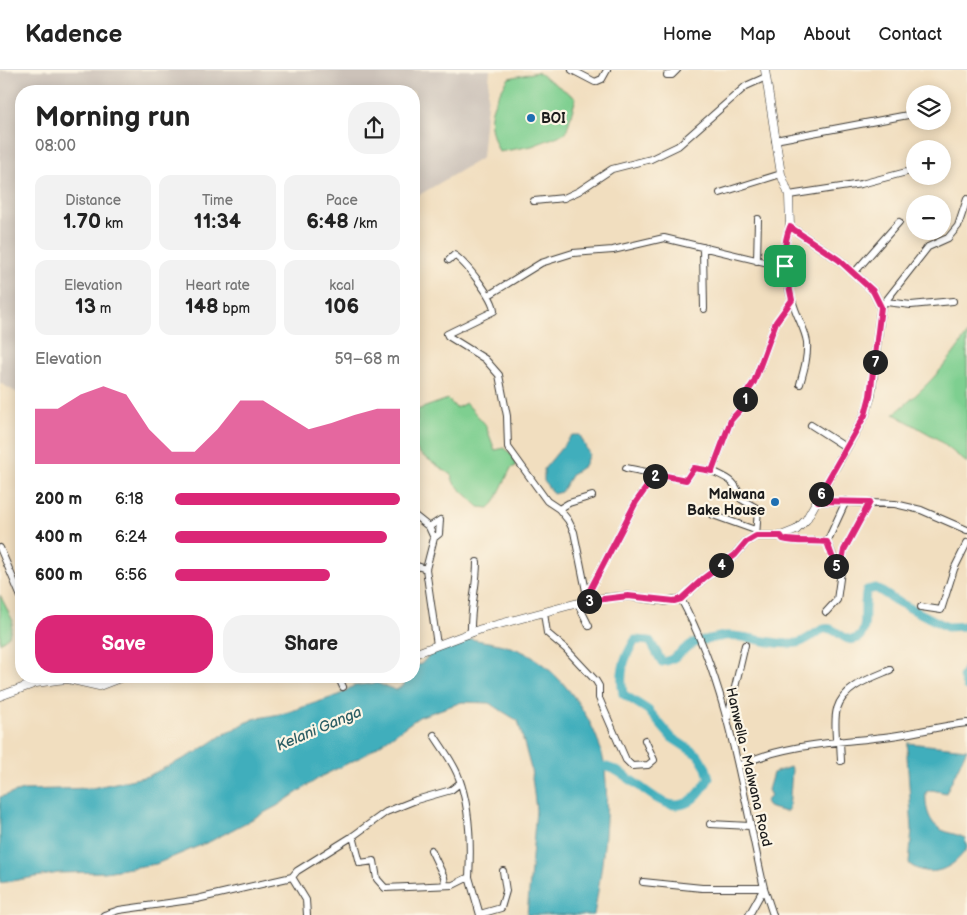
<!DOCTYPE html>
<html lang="en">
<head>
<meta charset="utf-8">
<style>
	:root { --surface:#fff; --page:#f2f2f2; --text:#222; --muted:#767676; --line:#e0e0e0; --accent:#db2777 }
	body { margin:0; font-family:"Balsamiq Sans",sans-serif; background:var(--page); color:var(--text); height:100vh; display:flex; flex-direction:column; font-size:19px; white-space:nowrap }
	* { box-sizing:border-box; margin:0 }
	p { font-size:16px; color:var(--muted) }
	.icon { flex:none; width:28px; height:28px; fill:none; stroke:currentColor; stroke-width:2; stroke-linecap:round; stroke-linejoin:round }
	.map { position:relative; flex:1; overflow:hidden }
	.panel { position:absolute; left:15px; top:15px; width:405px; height:598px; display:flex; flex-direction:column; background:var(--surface); border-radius:20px; box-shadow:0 2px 12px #0003 }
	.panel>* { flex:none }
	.tools { position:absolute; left:906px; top:15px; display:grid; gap:10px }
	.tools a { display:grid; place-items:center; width:45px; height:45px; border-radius:50%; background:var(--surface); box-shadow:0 2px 12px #0003; font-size:25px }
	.pin { position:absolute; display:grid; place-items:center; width:42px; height:42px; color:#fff; margin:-21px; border-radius:10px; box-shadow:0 2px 8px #0006 }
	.km { position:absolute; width:25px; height:25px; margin:-12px; border-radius:50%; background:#222; color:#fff; font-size:14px; line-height:25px; text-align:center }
	.round { display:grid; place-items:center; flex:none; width:52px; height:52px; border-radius:20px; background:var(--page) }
	.overview { display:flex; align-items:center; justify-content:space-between; height:85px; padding:0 20px }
	h1 { font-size:28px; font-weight:700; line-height:38px }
	.stats { display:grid; grid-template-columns:repeat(3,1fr); gap:8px; height:85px; padding:5px 20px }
	.stats div { display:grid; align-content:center; border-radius:12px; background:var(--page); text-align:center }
	.stats b { font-size:21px; font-weight:700 }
	.stats small { font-size:14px; font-weight:400 }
	.stats p { font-size:14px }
	.chart { height:140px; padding:10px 20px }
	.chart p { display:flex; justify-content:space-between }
	.chart svg { width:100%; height:90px; margin-top:5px; fill:var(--accent); opacity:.7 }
	.cta { display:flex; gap:10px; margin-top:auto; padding:10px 20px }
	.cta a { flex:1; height:58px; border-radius:20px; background:var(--accent); color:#fff; font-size:20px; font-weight:700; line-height:58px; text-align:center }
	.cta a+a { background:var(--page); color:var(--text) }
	ul { padding:0 20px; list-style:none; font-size:16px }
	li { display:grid; grid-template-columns:80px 60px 1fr; align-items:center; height:38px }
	li i { height:12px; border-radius:6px; background:var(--accent) }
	header { display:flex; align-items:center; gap:30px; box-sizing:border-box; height:70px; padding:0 25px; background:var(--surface); border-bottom:1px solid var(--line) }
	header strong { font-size:24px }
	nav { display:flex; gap:28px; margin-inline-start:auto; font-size:18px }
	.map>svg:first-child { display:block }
	.industrial { fill:#ccc2b9 }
	.green { fill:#7ecf90; stroke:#4d7656 }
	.water { fill:#3faebc; stroke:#2e656c }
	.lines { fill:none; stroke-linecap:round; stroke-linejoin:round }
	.river { stroke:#3faebc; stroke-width:9 }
	.minor-casing { stroke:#3c3934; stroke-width:8 }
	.major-casing { stroke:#3c3934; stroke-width:9 }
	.minor { stroke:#fff; stroke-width:6 }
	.major { stroke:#fff; stroke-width:8 }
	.route-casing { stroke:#fff; stroke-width:10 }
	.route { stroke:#db2777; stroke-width:6 }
	.poi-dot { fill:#1f6fb2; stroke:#fcf5e5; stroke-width:2 }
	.labels { text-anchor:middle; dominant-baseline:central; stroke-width:4.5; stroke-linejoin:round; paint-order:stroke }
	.poi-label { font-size:14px; font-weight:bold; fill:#1c1c1c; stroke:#fcf5e5; text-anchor:start }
	.street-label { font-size:14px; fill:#1c1c1c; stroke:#fcf5e5 }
	.water-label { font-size:15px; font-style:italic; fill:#2c5e64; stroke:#fcf5e5 }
</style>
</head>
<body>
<header>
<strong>Kadence</strong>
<nav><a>Home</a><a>Map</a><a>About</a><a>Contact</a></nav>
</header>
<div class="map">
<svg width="967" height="845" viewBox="0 0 967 845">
	<rect width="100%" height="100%" fill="#fcf5e5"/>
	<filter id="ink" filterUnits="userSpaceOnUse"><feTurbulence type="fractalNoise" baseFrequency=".02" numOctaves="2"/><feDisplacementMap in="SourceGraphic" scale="10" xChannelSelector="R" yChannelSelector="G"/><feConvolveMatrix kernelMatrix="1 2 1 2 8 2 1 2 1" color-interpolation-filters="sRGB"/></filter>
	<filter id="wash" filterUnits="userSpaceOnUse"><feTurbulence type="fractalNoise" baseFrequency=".0096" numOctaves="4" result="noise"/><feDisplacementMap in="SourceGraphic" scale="20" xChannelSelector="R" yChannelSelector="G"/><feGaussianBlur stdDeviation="1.12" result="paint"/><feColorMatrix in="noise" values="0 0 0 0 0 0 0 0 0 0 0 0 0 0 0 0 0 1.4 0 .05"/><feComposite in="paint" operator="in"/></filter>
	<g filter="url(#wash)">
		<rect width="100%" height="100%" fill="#f1debf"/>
		<path class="industrial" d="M0,0H490L482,88L414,128V21H21V325L0,313Z"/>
		<path class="green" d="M537,2L576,28L566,63L532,76L499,82C484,48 490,37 509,8Z
			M967,264V393L936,368L894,344C923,320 947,296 967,264Z
			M448,329L456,338L466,333L485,354L495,380L505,378L513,387L516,396L511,398L494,433L489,438L479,437L454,413L451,405L419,383L414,374V352L417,350V340Z
			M0,525L13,551L9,566L0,573Z"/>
		<path class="water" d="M572,365H580L589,384L584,396L572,404L561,422L553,424L544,411V399Z
			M471,569C487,572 504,574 519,580C559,597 597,650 604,693C611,738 602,800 594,845H527L536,740L531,699L518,651L489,633L462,632L419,647L365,685L322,706L277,736L211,771L156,794L105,802L59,803L0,813V727L23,720L92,718L148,706L197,682L221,666L253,649L285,643L339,625L353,616L376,613L396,620L404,615L405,606H414V596L421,594L435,579H442Z
			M908,673L967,679L946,723L932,720L926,722C925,736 928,753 942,760C950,764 958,764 965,768L967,778C954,799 930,810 909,794L912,759L907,686Z
			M790,697L792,700L789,740L785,742L768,737L765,731L771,726L768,720L773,703Z"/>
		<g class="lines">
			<path class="river" d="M967,599L963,607L967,617
				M592,693C599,695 608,697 615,700C649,717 678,765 709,708L706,698L698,685L672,668L648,640L623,624C619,602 624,588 635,570L650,571L662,592C676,591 682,578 694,573C703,570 715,568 724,566C741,563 775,577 797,573C807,571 815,562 824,559C837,555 845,577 859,567C869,559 862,534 867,520L876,518L896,531L947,557L967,556"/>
		</g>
	</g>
	<g filter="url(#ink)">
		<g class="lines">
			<g class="minor-casing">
				<path id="minor" d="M572,0L595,12L602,9L607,0
					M667,5H672L677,0
					M775,70L908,45
					M720,123L781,104
					M789,125L861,114L914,100
					M534,131L564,128L579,121L612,99L651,89L678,76L746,16L766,7
					M790,157C780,181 786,213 794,236C798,249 805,259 807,272C808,287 804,300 800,314
					M703,177L704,239
					M449,190L454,185C465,192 494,228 494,241L447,264L448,266L485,289L499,305L507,346L508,377L547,431L559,439L568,450L574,462L588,531
					M757,191L758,149
					M854,203L899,152
					M489,225L541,193L573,183L613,180L664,168L785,197
					M886,232L911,235L953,231
					M881,237L928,177L948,168L958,156L967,129
					M811,355L847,378
					M626,398L686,410L694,398L712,401
					M818,431L895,434L921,440L967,460
					M559,439L569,433L592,426
					M414,445L429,457L434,468L426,499L437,575
					M713,445L755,460
					M429,457L440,450L439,464L434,468
					M756,466L758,439L741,429C735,410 729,409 712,401L731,350L740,340L748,321L754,312L776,252L792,230
					M781,466L783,469C797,473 813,470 827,472
					M0,478L21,527
					M414,495L426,499
					M840,503L827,472L846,431
					M588,524L636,432L656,404
					M681,529C729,618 742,721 764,818L773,845
					M578,534L589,556
					M921,537L941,540L954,499L967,473
					M826,542L837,530L844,480L870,432
					M544,543L547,563L566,579L596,611L599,616V628L626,690L632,696L648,695L654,690L645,670
					M471,563C470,538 477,516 477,492
					M338,606L343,617
					M728,647L745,575
					M836,671C836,661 834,649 837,639C843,617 871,608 890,600
					M840,671L841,691
					M738,696C784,674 834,673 884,667C912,664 939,656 967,653
					M710,754L750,756
					M353,766L360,793L374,791L377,809L385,818L453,815L469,807C471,775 470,738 459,708C454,693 442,678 434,665
					M431,780L444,807L445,815
					M469,807L480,845
					M643,812L702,818H764
					M480,844L501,838L506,821L503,801
					M104,845L119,840L197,829L292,807
					M307,845L306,830L292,807L297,801L353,766L386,742L416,730L451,720L460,713
					M749,845L764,818"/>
			</g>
			<g class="major-casing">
				<path id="major" d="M414,584L481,559L593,529L628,526L665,531L681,529L704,508L735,485L746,472L756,466H781L796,460L806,450L865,345L871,326L881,237L873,221L839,190L790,157L789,125L781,104L765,0
					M0,626L36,613L57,610L68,609L99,616L125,606"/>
			</g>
			<use href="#minor" class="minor"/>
			<use href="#major" class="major"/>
		</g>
	</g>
	<g class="lines" filter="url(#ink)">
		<g class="route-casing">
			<path id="route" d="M790,157L839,190L873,221L881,237L870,326L865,345L824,417L818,431L870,432L844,480L840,502L833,489L827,472C813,470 797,473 783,469L781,466H756L746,472L735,485L704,508L681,529L674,531L628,526L588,531V524L636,432L656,404L686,410L694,398L712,401L731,350L740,340L748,321L754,312L776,252L792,230C787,206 780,180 790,157Z"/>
		</g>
		<use href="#route" class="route"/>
	</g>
	<g class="poi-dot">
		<circle cx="531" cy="48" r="5"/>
		<circle cx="775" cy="432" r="5"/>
	</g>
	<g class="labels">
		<g class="poi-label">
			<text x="541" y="48">BOI</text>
			<text x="765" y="424" text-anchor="end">Malwana<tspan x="765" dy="16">Bake House</tspan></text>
		</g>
		<g class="street-label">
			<text transform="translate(749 697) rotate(77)">Hanwella - Malwana Road</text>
		</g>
		<g class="water-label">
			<text transform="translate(319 659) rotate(-23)">Kelani Ganga</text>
		</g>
	</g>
</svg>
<div class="tools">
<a><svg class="icon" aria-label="layers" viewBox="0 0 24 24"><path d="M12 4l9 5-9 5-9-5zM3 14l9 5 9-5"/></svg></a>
<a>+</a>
<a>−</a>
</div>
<div class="pin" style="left:785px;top:196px;background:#1e9e55"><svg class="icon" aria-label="arrive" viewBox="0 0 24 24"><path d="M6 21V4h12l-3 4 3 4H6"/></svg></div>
<b class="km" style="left:745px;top:329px">1</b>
<b class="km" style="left:655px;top:406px">2</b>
<b class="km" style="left:589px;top:531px">3</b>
<b class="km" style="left:721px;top:495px">4</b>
<b class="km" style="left:836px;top:496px">5</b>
<b class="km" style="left:821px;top:424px">6</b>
<b class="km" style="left:875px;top:292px">7</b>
<section class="panel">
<div class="overview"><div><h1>Morning run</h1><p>08:00</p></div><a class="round"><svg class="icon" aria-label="share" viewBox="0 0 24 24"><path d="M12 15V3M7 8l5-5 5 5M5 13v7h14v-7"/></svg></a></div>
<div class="stats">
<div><p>Distance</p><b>1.70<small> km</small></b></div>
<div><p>Time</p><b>11:34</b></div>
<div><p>Pace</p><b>6:48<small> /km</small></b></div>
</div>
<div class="stats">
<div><p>Elevation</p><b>13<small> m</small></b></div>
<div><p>Heart rate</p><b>148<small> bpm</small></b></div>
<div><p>kcal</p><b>106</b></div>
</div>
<div class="chart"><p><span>Elevation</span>59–68 m</p>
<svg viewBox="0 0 160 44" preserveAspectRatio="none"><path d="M0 44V17L10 17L20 10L30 6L40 10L50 27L60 38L70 38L80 27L90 13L100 13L110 20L120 27L130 24L140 20L150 17L160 17V44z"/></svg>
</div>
<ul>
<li><b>200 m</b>6:18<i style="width:100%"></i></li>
<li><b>400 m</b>6:24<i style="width:94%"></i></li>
<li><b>600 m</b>6:56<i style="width:69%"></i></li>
</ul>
<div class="cta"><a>Save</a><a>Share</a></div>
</section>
</div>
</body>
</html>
